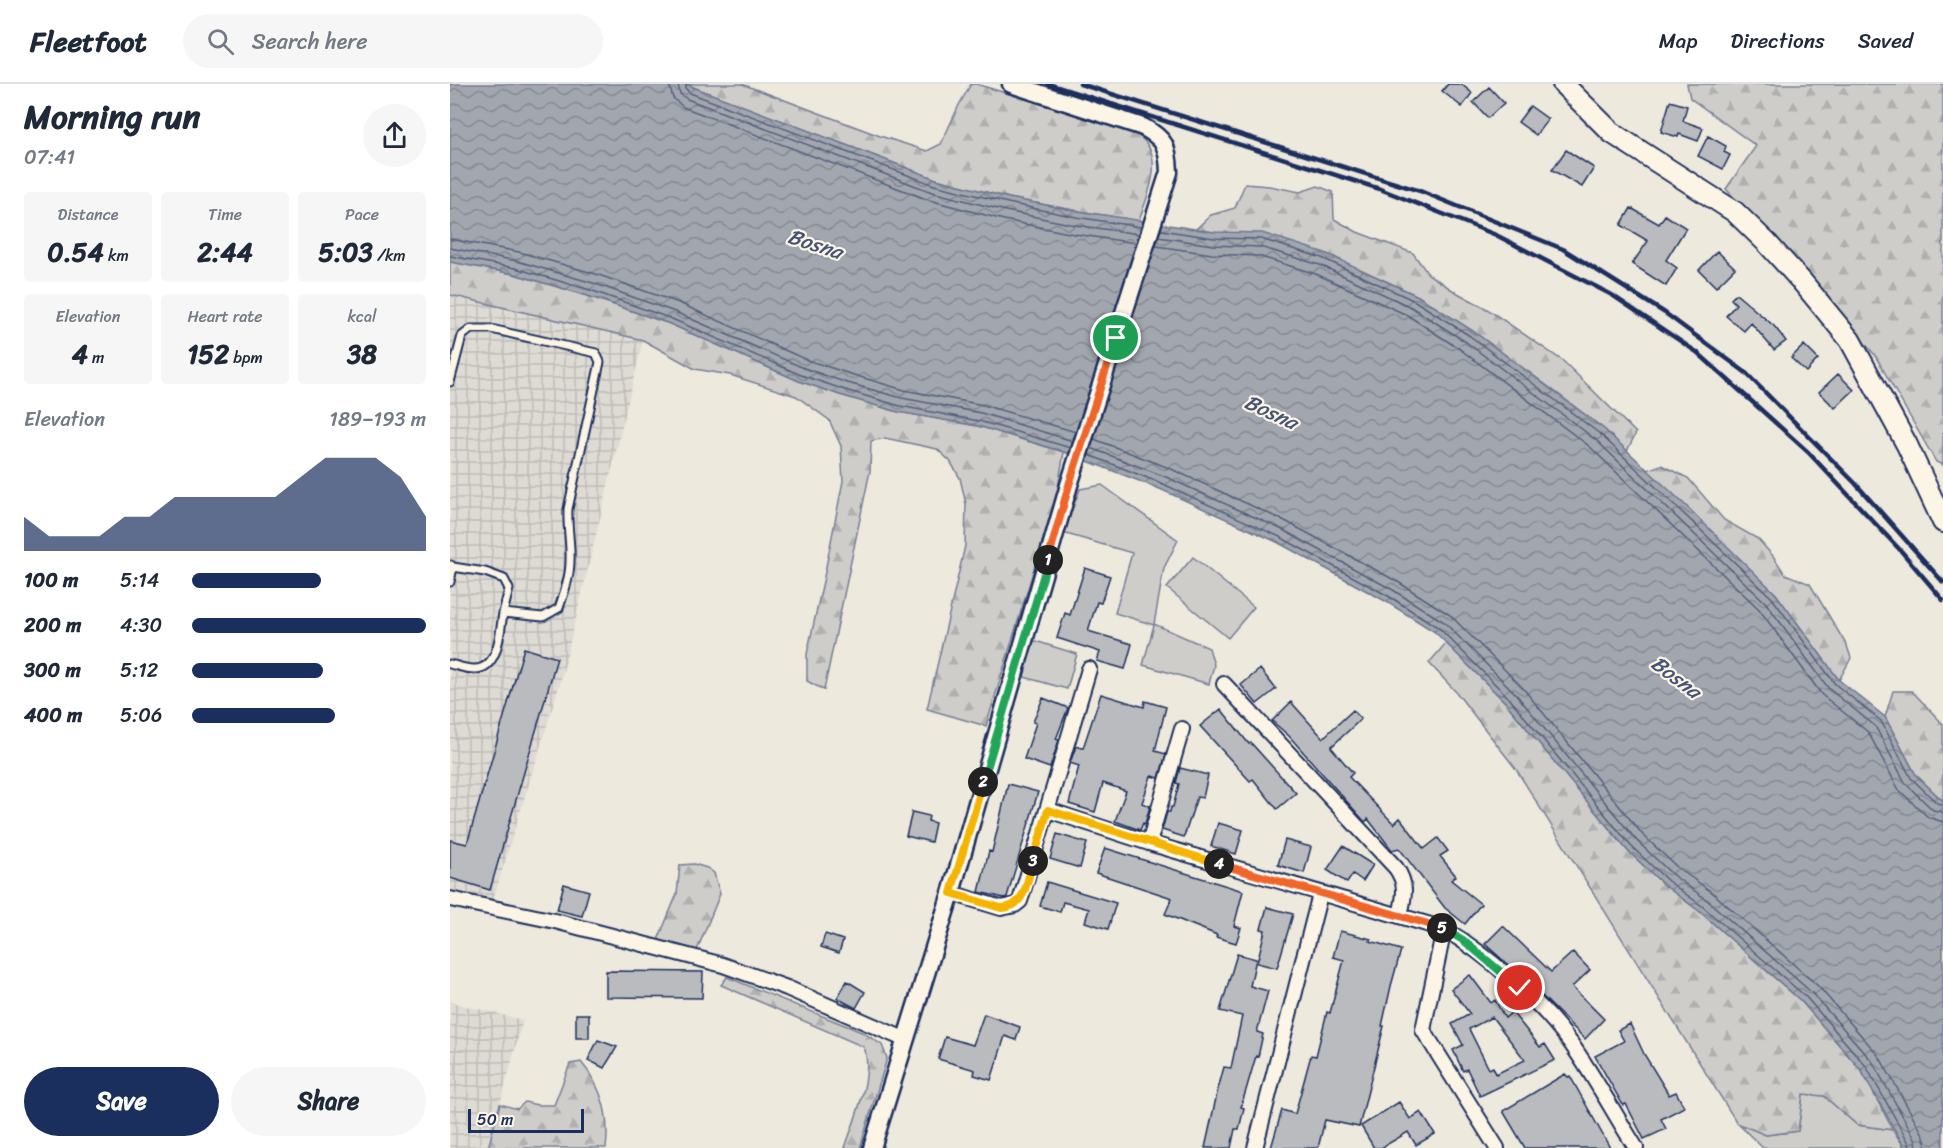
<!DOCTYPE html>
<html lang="en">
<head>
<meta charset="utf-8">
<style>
	:root { --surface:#fff; --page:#f6f6f7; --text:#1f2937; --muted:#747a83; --line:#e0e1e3; --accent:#1b2f5e }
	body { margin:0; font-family:Sriracha,sans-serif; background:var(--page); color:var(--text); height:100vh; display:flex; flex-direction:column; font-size:22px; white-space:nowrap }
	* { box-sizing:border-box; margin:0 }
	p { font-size:20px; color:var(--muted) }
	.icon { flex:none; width:33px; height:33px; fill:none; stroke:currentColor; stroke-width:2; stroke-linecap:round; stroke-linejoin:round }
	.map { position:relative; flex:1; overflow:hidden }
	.drawer { display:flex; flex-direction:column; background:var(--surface); width:450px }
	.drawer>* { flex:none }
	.scale { position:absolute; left:18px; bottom:15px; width:116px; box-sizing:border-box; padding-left:6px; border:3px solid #1b2f5e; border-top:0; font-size:16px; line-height:21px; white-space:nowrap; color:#1b2f5e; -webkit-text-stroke:4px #fcf5e5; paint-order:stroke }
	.pin { position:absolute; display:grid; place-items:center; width:51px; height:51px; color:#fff; margin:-26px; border:3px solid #fff; border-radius:50%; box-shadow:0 2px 6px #0007 }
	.km { position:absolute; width:30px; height:30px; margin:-15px; border-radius:50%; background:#222; color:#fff; font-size:16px; line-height:30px; text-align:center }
	.round { display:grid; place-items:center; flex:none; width:63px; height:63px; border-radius:32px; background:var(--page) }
	.summary { display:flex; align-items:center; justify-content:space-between; height:102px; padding:0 24px }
	h1 { font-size:33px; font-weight:800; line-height:45px }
	.stats { display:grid; grid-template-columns:repeat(3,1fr); gap:9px; height:102px; padding:6px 24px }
	.stats div { display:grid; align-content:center; border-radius:6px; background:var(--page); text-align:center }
	.stats b { font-size:26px; font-weight:800 }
	.stats small { font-size:16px; font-weight:400 }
	.stats p { font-size:16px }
	.chart { height:168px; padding:12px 24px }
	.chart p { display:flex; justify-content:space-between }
	.chart svg { width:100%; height:108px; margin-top:6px; fill:var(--accent); opacity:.7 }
	.cta { display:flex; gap:12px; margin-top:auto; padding:12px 24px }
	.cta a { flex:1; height:69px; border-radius:36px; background:var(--accent); color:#fff; font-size:24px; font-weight:800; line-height:69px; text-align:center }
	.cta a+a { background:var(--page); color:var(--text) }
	ul { padding:0 24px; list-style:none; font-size:20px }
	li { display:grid; grid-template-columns:96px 72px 1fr; align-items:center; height:45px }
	li i { height:15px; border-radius:8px; background:var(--accent) }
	header { display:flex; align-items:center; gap:36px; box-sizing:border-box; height:84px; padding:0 30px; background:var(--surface); border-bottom:2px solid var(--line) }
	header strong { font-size:28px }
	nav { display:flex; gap:33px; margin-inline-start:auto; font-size:21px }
	.search { width:420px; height:54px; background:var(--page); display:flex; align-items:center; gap:15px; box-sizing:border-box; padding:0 21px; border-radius:33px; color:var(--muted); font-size:22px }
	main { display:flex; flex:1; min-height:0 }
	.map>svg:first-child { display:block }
	.industrial { fill:url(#industrial-grid) }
	.green { fill:#cfcdca; stroke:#757e94; stroke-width:1.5 }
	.forest { fill:url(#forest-firs); stroke:#757e94; stroke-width:1.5 }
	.water { fill:url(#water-waves); stroke:#6c778f; stroke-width:1.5 }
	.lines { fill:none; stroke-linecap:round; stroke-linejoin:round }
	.shore { stroke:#515f7e; stroke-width:1.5 }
	.building { fill:#babbbe; stroke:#1b2f5e; stroke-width:1.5; fill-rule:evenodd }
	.service-casing { stroke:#1b2f5e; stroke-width:11 }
	.minor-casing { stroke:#1b2f5e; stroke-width:18 }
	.tertiary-casing { stroke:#1b2f5e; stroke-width:21 }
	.secondary-casing { stroke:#1b2f5e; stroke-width:24 }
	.service { stroke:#fcf5e5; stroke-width:7 }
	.minor { stroke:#fcf5e5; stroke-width:14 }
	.tertiary { stroke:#fcf5e5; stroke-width:16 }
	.secondary { stroke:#fcf5e5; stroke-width:20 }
	.rail { stroke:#1b2f5e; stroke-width:4.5 }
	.split-1-casing { stroke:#fff; stroke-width:12 }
	.split-2-casing { stroke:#fff; stroke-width:12 }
	.split-3-casing { stroke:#fff; stroke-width:12 }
	.split-4-casing { stroke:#fff; stroke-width:12 }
	.split-5-casing { stroke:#fff; stroke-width:12 }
	.split-6-casing { stroke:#fff; stroke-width:12 }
	.split-1 { stroke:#f0652b; stroke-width:8 }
	.split-2 { stroke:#22a559; stroke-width:8 }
	.split-3 { stroke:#f5b400; stroke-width:8 }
	.split-4 { stroke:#f5b400; stroke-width:8 }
	.split-5 { stroke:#f0652b; stroke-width:8 }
	.split-6 { stroke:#22a559; stroke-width:8 }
	.labels { text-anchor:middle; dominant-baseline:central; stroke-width:4.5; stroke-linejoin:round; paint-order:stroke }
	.water-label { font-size:21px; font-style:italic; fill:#445376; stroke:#fcf5e5 }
</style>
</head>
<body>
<header>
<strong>Fleetfoot</strong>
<div class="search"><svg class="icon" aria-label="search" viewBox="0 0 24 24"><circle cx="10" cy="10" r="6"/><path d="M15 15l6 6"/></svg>Search here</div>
<nav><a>Map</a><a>Directions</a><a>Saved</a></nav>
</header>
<main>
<section class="drawer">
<div class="summary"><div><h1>Morning run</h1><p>07:41</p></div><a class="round"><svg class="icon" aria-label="share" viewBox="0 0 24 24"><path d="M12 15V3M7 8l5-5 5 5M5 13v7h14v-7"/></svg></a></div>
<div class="stats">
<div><p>Distance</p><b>0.54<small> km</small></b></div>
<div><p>Time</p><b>2:44</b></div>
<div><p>Pace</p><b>5:03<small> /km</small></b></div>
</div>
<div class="stats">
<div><p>Elevation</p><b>4<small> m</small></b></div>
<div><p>Heart rate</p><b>152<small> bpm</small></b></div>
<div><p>kcal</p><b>38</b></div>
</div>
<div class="chart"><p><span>Elevation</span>189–193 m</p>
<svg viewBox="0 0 160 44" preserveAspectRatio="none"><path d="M0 44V30L10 38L20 38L30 38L40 30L50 30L60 22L70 22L80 22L90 22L100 22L110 14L120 6L130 6L140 6L150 14L160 30V44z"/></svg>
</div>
<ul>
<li><b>100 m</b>5:14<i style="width:55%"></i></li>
<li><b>200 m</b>4:30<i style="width:100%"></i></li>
<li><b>300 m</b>5:12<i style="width:56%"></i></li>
<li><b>400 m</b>5:06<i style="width:61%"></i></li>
</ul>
<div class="cta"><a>Save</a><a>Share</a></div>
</section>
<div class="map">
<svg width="1493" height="1064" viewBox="0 0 1493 1064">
	<defs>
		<pattern id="industrial-grid" width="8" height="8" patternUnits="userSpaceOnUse" patternTransform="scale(1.5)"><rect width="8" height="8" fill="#dedbd4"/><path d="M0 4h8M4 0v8" fill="none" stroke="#bebcb8"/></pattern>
		<pattern id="forest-firs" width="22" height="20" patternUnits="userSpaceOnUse" patternTransform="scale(1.5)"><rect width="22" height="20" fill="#cfcdca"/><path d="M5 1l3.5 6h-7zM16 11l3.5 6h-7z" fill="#b1b0b0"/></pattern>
		<pattern id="water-waves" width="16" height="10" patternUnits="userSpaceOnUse" patternTransform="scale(1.5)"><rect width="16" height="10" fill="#a2a7af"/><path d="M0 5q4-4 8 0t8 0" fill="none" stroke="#838892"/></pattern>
	</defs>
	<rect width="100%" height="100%" fill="#eee9dd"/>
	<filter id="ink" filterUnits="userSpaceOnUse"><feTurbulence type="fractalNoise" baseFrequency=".0167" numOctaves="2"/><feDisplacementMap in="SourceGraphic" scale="12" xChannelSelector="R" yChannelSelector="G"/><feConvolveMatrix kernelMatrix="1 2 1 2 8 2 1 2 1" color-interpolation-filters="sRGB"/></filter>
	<g filter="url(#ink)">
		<path class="industrial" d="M0,211L193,256L111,596L43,816L0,809Z
			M0,918L73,936L38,1064H0Z"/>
		<path class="green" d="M652,401L728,456L714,484L704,540L759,564L764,581L759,600L693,581L704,541L665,529L682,469L613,449L630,405Z
			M743,473L804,523L778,554L717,504Z
			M582,556L627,570L617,605L574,593Z
			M1353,1010L1374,1012L1407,1041L1443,1046L1455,1064H1313L1287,1039L1316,1051L1348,1047Z"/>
		<path class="forest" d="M235,0H292L430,52L477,67L491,60L509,21L521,0H526L681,47C686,50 693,54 696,59C713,80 696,115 689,137L628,127L559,114L486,95Z
			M1237,0H1493V381L1486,378L1424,270L1330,161L1276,105L1306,62L1240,14Z
			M795,100L819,102L850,108L868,102L883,108L884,135L907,148L963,169L978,190L1004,207L1037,225L1113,277L1186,349L1177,367L1154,345L1099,303L1023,247L968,212L875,169L746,145L761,131L785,124Z
			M0,178L64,190L138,212L220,240L349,297L390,311L449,328L528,342L614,368L607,409L536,642L477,625L515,462L516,420L510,394L500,377L487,365L435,354L421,357L420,387L374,606L357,597V570L374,493L393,397L391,362L379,336L346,312L280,291L245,285L193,256L0,211Z
			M1211,381L1238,394L1274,436L1308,455L1323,472L1335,490L1360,500L1397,562L1401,574L1389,596L1326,510L1197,386Z
			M996,559L1055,618L1177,766L1214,801L1249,827L1351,917L1411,986L1443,1046L1407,1041L1374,1012L1353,1010L1348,1047L1316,1051L1287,1039L1066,685L1006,608L979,579Z
			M1443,607H1462L1493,640V717L1466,691L1435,633Z
			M244,780L257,784L264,789L270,810L247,866L208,856L227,810L230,781Z
			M277,893L414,949L432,961L437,974L410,1064H395C404,1036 424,992 414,963L271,901Z
			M131,978C152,1003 160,1032 156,1064H38L50,1020L67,1025L75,1018L87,1021H104L120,980Z"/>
		<path class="water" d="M0,0H235L486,95L559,114L628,127L764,148L812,149L875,169L968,212L1023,247L1154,345L1233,419L1326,510L1389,596L1435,633L1466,691L1493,717V1064H1455L1411,986L1351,917L1249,827L1214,801L1177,766L1055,618L985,548L937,518L827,458L710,405L614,368L528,342L448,328L390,311L349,297L220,240L138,212L64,190L0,178Z"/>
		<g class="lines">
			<path class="shore" d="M219,0L223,14L233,23L479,116L554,136L624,150L686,159
				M228,0L230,10L237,15L482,108L556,127L625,141L689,150
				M236,0V5L240,9L484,101L558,119L626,133L691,143
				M711,146L764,154L811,155L872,174L965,217L1020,252L1150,350L1322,514L1385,600L1431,637L1461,694L1487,719L1493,721
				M708,153L763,161L810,163L870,181L961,223L1016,258L1145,355L1316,519L1379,605L1425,642L1456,700L1483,726L1493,728
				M0,155L69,168L146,190L229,219L357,276L397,289L454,306L533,321L626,348
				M706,162L762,170L808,172L866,190L957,231L1011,266L1139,362L1309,525L1372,611L1418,648L1449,706L1478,733L1493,738
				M0,164L67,177L143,199L225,228L354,284L394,298L452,314L531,329L623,357
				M0,172L65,184L140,206L222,235L351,291L392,305L450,322L529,337L621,364
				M644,355L719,384L837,438L948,498L1000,531L1072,603L1193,751L1228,784L1263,809L1368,902L1429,972L1474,1052L1476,1064
				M641,364L716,393L833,446L943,506L994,538L1065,609L1187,757L1223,791L1257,816L1361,908L1422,977L1466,1056L1467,1064
				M639,371L713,400L830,453L940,513L989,544L1059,614L1181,762L1218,797L1252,822L1356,913L1416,982L1459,1059L1460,1064"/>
		</g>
		<path class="building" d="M998,0H1011L1022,9L1012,23L992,7Z
			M1039,3L1054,19L1038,34L1023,18Z
			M1220,17L1237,22L1233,37L1253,44L1248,57L1229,50L1228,53L1211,48Z
			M1080,22L1098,35L1086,51L1068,38Z
			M1258,52L1276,62L1274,68L1280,71L1273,85L1248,72Z
			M1116,66L1144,84L1132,103L1102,86Z
			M1181,124L1209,140L1215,131L1236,144L1216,176L1227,184L1216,202L1182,180L1198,157L1171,141Z
			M1267,167L1285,184L1266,203L1249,186Z
			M1286,210L1324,242L1336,257L1324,266L1301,239L1294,247L1276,232L1286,220L1281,215Z
			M1354,261L1368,275L1356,288L1341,274Z
			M1388,290L1404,306L1385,324L1369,308Z
			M635,484L660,492L651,519L647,518L638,547L682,560L675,585L647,577L650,568L607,554L615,529L620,531Z
			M74,564L107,574L40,806L0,794V756L17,760Z
			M810,585L826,605L807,620L791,601Z
			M651,610L694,623L695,617L716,623L705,667L716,670L709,694L701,692L692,719L700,722L695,740L693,739L690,746L665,737L676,707L653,699L645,728L619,720L629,682L620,679L626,662L633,664Z
			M593,614L618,624L606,655L609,656L600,684L574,675L586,639L583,638Z
			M841,618L873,654L903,626L911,635L881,663L903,689L899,693L944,740L950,734L974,765L988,754L998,767L990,772L1006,792L1001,796L1031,820L1015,840L995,824L949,764L942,766L918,735L915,738L839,652L822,637Z
			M771,625L799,660L801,659L846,709L827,725L803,695L800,697L750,642Z
			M730,684L758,691L753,714L747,713L734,753L712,746L717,728H720L721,723H723L729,700L726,699Z
			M558,700L588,708L557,813L554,814L529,808L539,767L542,768Z
			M462,728L479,732L478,737L485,739L481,758L456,752Z
			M768,739L793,746L786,770L761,762Z
			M607,750L637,759L630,784L600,775Z
			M835,756L861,763L854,789L828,781Z
			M893,762L923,781L913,797L903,790L897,799L877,786Z
			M655,764L793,807L784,842L791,844L786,859L766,853L767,851L715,830L722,814L646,789Z
			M597,798L666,819L658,845L635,838L639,825L613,818L610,828L590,822Z
			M114,800L139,807L132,832L107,826Z
			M817,823L843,830L827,884L807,879L815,846L811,845Z
			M1053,842L1101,888L1123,868L1140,886L1122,903L1154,935L1135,955L1085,905L1035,860Z
			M890,847L921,855L920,857L951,866L941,902L932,942H934L909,1043L875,1036L868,1064H821L832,1026L845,1030L861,971L866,972L877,928L880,929L894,876L883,873Z
			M375,850L393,856L389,869L371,863Z
			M787,870L806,875L800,902L818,907L807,948L813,950L808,973L806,972L791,1023L794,1024L789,1045H785L781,1064H755L768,1005L774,983L781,984L792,932L770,927Z
			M156,887L253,888L252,914L156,913Z
			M1020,891L1041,919L1045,916L1055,934L1062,928L1090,963L1095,960L1105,976L1030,1012L1017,985L1013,987L1003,966L1013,961L1002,940L1020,930L1001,905ZM1042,933L1075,976L1046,990L1043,983L1039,985L1019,945Z
			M397,897L415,908L406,924L387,914Z
			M126,930H139V954H126Z
			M534,930L570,943L566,956L555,952L541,996L524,991L525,986L488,975L495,953L523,961Z
			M1180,940L1194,970L1219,1011L1226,1008L1234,1023L1211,1035L1216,1045L1194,1055L1176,1020L1173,1021L1145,972L1174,957L1168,946Z
			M148,956L167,963L154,984L138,976Z
			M1115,990L1118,993L1120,992L1160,1064H1075L1053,1027Z
			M949,1018L960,1035L971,1028L985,1050L966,1061L958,1048L931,1064H924L911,1042Z"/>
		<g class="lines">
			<g class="service-casing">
				<path id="service" d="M0,298L12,252L21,245H41L146,269L150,278L118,425C117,443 121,460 120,477C120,493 114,509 109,524L93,533L53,529C50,547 49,586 24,585C16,585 8,582 0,580
					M3,483L35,488L54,495L59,505L53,529
					M0,498L3,483L1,481"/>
			</g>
			<g class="minor-casing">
				<path id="minor" d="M774,600L946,784C958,801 954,813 950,832
					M598,726L699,759L994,845C1037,870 1091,918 1120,958C1144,992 1164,1029 1186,1064
					M699,759L732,645
					M501,809L551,824L565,821L570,817L639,585
					M0,815L105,837L273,881L337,904L454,955
					M994,845L973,946L1047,1064
					M805,1064L870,810"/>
			</g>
			<g class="tertiary-casing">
				<path id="tertiary" d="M422,1064L501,809L619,401L719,88C718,62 715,55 693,43L561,0"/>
			</g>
			<g class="secondary-casing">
				<path id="secondary" d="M1113,0L1162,49L1285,128L1317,159L1354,200L1400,256L1457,361L1493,438"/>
			</g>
			<use href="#service" class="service"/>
			<use href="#minor" class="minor"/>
			<use href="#tertiary" class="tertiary"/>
			<use href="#secondary" class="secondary"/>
			<path class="rail" d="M598,0L930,105L1046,151L1162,211L1248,269L1358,368L1452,468L1493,516
				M630,0L970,107L1113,165L1215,229L1295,288L1405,399L1493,498"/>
		</g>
	</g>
	<g class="lines" filter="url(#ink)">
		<g class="split-1-casing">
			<path id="split-1" d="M598,476L619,401L666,254"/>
		</g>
		<g class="split-2-casing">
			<path id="split-2" d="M533,698L598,476"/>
		</g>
		<g class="split-3-casing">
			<path id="split-3" d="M533,698L501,809L551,824C576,824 577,796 583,777"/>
		</g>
		<g class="split-4-casing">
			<path id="split-4" d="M583,777L598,726L769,780"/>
		</g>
		<g class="split-5-casing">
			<path id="split-5" d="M769,780L992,844"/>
		</g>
		<g class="split-6-casing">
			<path id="split-6" d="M992,844L1013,856L1070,904"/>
		</g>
		<use href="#split-1" class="split-1"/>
		<use href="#split-2" class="split-2"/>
		<use href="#split-3" class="split-3"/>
		<use href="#split-4" class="split-4"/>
		<use href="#split-5" class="split-5"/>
		<use href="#split-6" class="split-6"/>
	</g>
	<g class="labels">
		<g class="water-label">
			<text transform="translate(365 160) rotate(18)">Bosna</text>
			<text transform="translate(821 328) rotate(25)">Bosna</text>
			<text transform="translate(1226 593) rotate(37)">Bosna</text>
		</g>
	</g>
</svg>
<div class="scale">50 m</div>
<div class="pin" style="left:666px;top:254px;background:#1e9e55"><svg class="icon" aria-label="arrive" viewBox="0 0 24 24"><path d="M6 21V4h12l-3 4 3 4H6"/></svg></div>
<div class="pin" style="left:1070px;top:904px;background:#d93025"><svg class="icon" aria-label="check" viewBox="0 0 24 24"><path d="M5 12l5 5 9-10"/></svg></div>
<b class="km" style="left:598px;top:476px">1</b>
<b class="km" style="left:533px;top:698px">2</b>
<b class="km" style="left:583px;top:777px">3</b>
<b class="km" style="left:769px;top:780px">4</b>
<b class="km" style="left:992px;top:844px">5</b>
</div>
</main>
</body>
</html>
